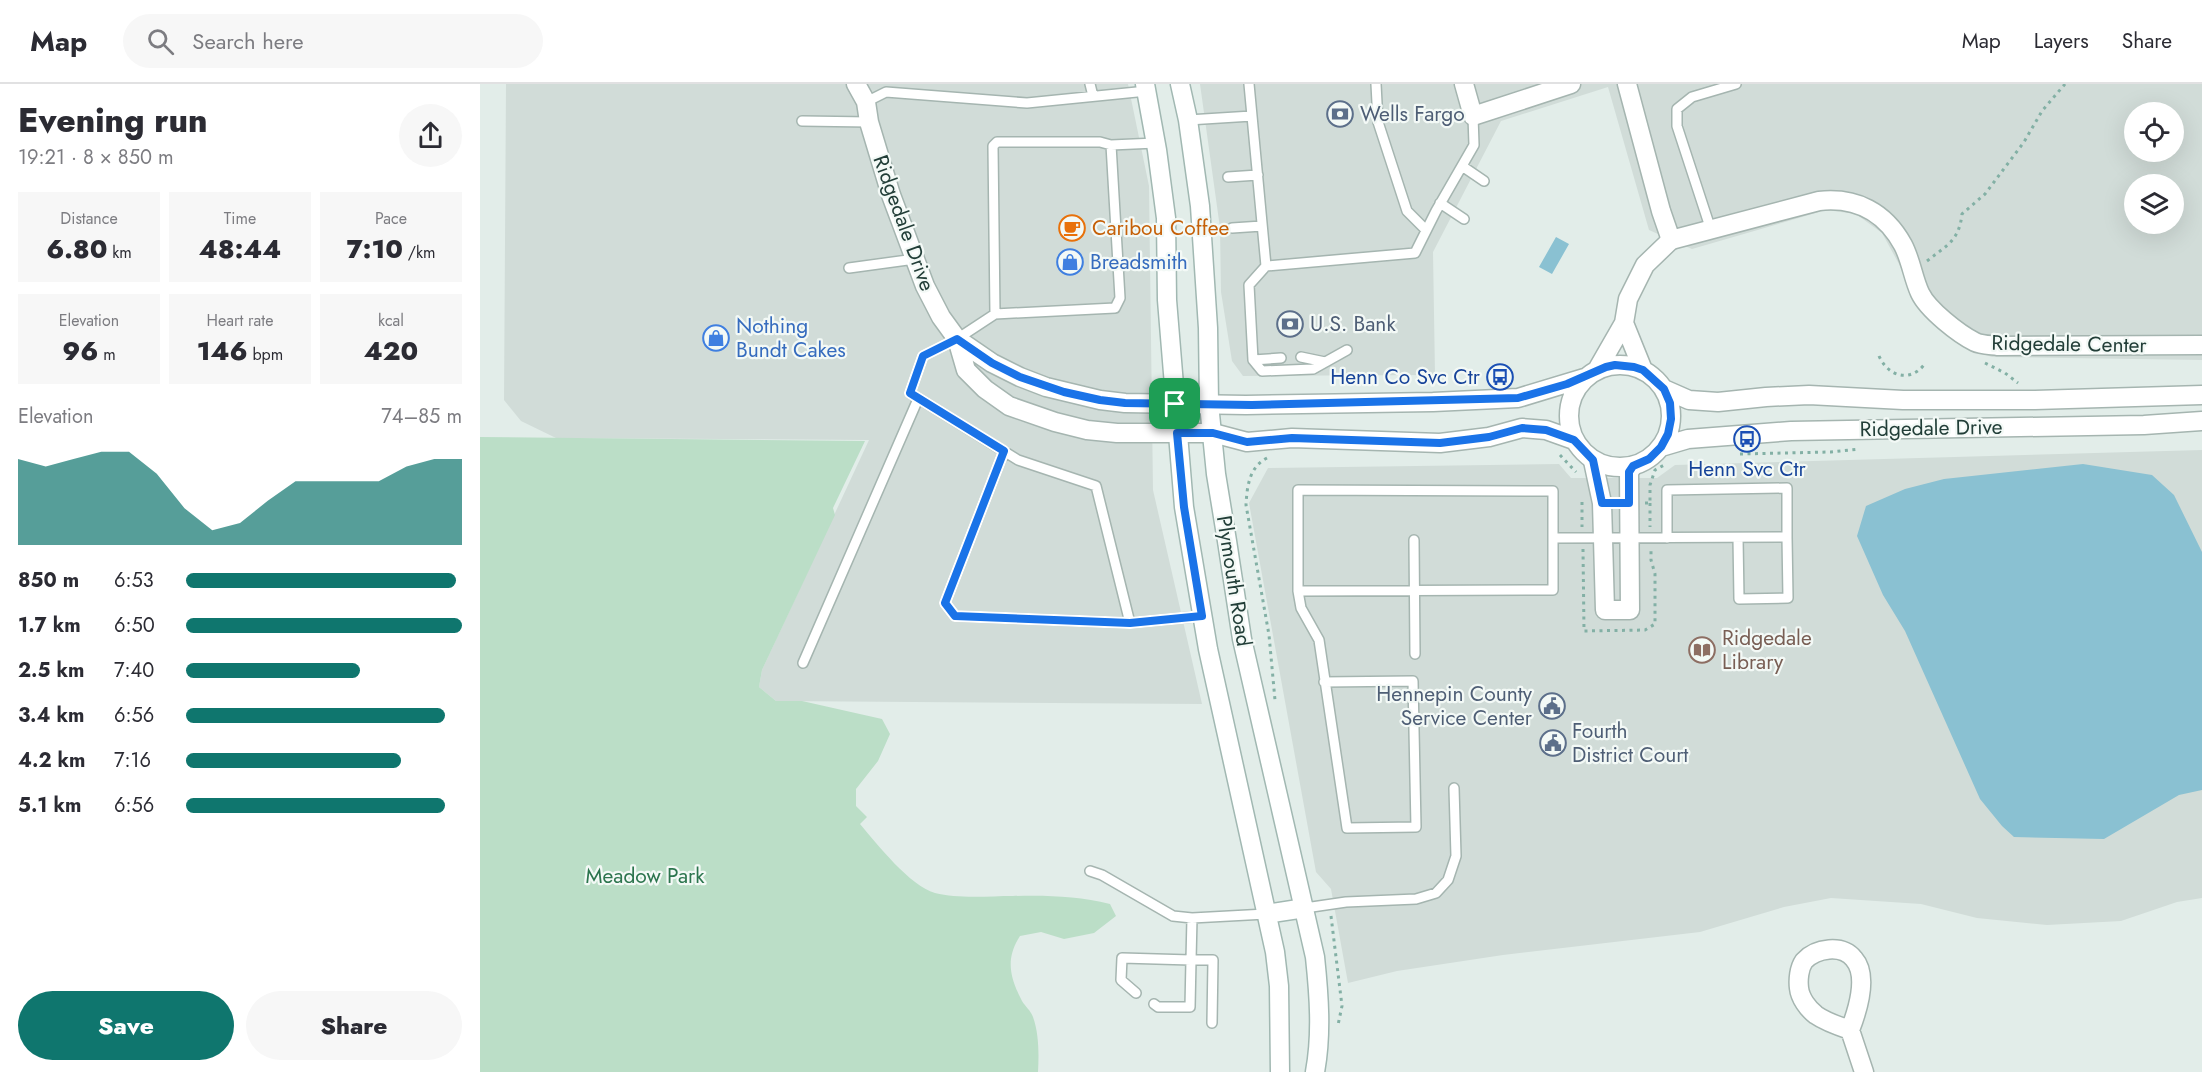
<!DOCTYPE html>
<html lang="en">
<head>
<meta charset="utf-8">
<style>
	:root { --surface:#fff; --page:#f7f7f7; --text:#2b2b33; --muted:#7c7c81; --line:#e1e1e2; --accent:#0f766e }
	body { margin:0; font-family:Jost,sans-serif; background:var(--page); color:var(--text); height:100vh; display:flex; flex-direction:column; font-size:22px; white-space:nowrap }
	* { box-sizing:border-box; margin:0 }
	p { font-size:20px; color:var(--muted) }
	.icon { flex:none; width:33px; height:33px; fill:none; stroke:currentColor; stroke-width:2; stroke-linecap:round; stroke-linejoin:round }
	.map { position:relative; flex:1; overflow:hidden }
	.side { display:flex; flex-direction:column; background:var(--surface); width:480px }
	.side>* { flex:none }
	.controls { position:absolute; left:1644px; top:18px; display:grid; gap:12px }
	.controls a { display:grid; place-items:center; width:60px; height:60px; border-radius:50%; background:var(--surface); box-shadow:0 6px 24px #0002; font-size:30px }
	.pin { position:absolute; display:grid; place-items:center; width:51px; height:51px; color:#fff; margin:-26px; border-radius:12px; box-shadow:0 3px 9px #0006 }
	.round { display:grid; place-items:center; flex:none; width:63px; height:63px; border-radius:32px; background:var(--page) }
	.head { display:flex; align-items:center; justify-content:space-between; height:102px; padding:0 18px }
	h1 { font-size:33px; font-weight:800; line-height:45px }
	.metrics { display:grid; grid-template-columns:repeat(3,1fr); gap:9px; height:102px; padding:6px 18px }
	.metrics div { display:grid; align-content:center; border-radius:0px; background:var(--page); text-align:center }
	.metrics b { font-size:26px; font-weight:800 }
	.metrics small { font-size:16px; font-weight:400 }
	.metrics p { font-size:16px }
	.chart { height:168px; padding:12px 18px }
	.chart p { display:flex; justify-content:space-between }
	.chart svg { width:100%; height:108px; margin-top:6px; fill:var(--accent); opacity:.7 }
	.primary-button { display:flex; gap:12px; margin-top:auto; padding:12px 18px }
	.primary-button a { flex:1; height:69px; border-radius:36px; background:var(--accent); color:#fff; font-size:24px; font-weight:800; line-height:69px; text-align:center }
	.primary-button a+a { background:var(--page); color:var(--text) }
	ul { padding:0 18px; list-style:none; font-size:20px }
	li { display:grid; grid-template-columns:96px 72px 1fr; align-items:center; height:45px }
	li i { height:15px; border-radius:8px; background:var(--accent) }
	header { display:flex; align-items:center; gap:36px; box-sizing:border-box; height:84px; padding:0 30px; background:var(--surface); border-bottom:2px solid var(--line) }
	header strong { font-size:28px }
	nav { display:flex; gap:33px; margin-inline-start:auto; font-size:21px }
	.search { width:420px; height:54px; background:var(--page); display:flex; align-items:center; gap:15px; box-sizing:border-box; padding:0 21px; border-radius:33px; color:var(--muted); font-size:22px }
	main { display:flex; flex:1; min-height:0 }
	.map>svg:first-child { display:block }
	.built { fill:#d1dcd8; fill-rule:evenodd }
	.green { fill:#bbdec7 }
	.water { fill:#8ac1d2 }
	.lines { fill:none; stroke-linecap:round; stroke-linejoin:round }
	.service-casing { stroke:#a5b5b0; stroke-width:12 }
	.minor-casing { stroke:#a5b5b0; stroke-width:21 }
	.tertiary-casing { stroke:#a5b5b0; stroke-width:21 }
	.secondary-casing { stroke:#a1b8b2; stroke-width:21 }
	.path { stroke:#83b0a5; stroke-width:3; stroke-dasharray:3 4.5; stroke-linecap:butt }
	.service { stroke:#fff; stroke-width:9 }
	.minor { stroke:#fff; stroke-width:18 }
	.tertiary { stroke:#fff; stroke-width:18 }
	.secondary { stroke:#fff; stroke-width:18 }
	.route-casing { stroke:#fff; stroke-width:12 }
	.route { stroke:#1a73e8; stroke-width:8 }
	.labels { text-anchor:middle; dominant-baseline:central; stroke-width:4.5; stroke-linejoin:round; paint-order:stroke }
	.service-label { font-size:21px; fill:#4e5e75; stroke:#f3f9f6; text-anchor:start }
	.street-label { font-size:21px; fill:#223e38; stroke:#f3f9f6 }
	.food-label { font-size:21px; fill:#c56008; stroke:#f3f9f6; text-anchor:start }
	.shop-label { font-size:21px; fill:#366cbe; stroke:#f3f9f6; text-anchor:start }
	.transit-label { font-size:21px; fill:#164399; stroke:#f3f9f6; text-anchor:end }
	.education-label { font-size:21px; fill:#785e54; stroke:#f3f9f6; text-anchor:start }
	.park-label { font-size:21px; fill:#2c754e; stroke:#f3f9f6 }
</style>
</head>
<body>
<header>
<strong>Map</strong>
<div class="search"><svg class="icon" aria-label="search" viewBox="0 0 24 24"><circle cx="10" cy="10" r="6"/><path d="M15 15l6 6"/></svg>Search here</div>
<nav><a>Map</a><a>Layers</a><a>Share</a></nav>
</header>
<main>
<section class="side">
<div class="head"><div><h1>Evening run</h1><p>19:21 · 8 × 850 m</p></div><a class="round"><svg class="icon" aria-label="share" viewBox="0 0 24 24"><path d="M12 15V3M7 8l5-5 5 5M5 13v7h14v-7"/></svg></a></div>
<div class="metrics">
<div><p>Distance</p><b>6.80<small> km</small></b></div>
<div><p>Time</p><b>48:44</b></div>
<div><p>Pace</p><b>7:10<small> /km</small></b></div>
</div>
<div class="metrics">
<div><p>Elevation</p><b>96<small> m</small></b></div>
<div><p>Heart rate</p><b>146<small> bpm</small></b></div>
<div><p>kcal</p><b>420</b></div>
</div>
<div class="chart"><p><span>Elevation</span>74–85 m</p>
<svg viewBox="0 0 160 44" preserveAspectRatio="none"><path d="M0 44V9L10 12L20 9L30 6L40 6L50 15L60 29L70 38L80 35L90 26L100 18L110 18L120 18L130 18L140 12L150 9L160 9V44z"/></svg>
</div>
<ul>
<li><b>850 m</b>6:53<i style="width:98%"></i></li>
<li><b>1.7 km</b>6:50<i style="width:100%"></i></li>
<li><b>2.5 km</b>7:40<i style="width:63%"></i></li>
<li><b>3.4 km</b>6:56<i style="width:94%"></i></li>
<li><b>4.2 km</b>7:16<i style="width:78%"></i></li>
<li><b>5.1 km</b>6:56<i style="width:94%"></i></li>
</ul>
<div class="primary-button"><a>Save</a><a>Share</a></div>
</section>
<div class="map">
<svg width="1722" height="988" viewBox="0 0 1722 988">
	<rect width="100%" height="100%" fill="#e2ede9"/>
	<path class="built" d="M26,0H648L669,102L673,406L722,620L296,617L279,603L282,586L389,356L76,354L41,337L24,316Z
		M720,0H1722V276L1512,273L1490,266L1449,235L1434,214L1419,180L1402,149L1376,130L1346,126L1212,165L1169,146L1128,3L1021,37L953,168L955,291L763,292L752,277L741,208L740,144ZM1654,28H1694V68H1654ZM1654,100H1694V140H1654Z
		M1722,366V814L1697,818L1641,837L1567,841L1497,834L1441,820L1351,814L1304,823L1220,848L1023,871L917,887L868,899L851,805L836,788L769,419L788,384L1079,380L1091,394H1177L1195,381Z"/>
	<path class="green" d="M0,353L385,357L353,424L355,431L282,586L279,603L296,617H322L402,635L410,650L398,677L376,705V722L387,733L380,740C397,760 430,802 455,809C478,815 509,812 533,812C566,811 598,812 630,820L636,832L614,849L584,855L561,848L540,852C525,875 530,894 542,917C545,922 551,927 553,933C559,950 559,970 558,988H0Z"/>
	<path class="water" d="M1076,153L1089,160L1072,190L1059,183Z
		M1603,380L1672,391L1694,411L1722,468V706L1699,711L1624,755L1534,753L1522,742L1500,715L1425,547L1403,511L1377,452L1386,422L1425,405L1464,395Z"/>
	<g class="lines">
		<g class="service-casing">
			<path id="service" d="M610,0L613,12
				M769,0L772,32
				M896,0L898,38L927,127L946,146
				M386,18L406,8L547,19L667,7
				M708,36L772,32L786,182L935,169L956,127L994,61L993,32
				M322,37L389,38
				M676,59L631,61L640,214L635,224L515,230L477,255L443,272L430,309L538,376L616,402L650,539L722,532
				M982,82L1004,97
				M748,93L778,91
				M960,119L984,135
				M752,144L782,142
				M1231,146L1197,42V25L1212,13L1256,0
				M786,182L769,201L773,276L782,287L833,285L867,266
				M369,184L435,175
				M515,230L513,62L517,58H620L631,61
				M821,273L845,278
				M773,276L801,274
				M524,367L465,519L475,532L650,539
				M1073,454V506L818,507V406L1073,407V454C1151,454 1229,454 1307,453V404L1187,406V454
				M1258,454L1259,515L1308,514L1307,453
				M934,456L935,570
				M818,507L821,524L839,556L867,744L936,743L933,597L844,598
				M323,579L438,315
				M610,787L622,791L693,832L712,834L786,830
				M825,824L866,818L936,815L956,809L968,796L976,772L974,704
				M656,909L641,896L642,874L711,876L712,834
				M674,920L678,923H710L711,876H733L732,939"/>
		</g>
		<g class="minor-casing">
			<path id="minor" d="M984,0L993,32L1091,0
				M1147,0L1181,127L1191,156L1339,117C1376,113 1405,128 1423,161C1431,176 1433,194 1440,209C1448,226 1479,250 1495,258C1501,261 1511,261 1518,262L1722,261
				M1113,377L1122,419L1125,526H1150L1149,388L1153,382
				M1370,946C1358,942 1346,938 1336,931C1328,925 1320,914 1319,904C1318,896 1319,884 1324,877C1336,864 1362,860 1374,875C1389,892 1377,928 1370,946L1384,988"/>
		</g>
		<g class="tertiary-casing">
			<path id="tertiary" d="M376,0L386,18L389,38L411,111L445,202L461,233L477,255L512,279L540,293L566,303L620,316L645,319L766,321L953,318L1038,314L1104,294
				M1144,239L1163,286
				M477,255L486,286L505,305L529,322L575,338L607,346L637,349H733L767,358L812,354L960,359L1009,353L1042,344L1066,346L1094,356
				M1089 332a51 51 0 1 1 102 0a51 51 0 1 1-102 0Z
				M1117,286L1144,239L1148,215L1165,181L1191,156
				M1184,305L1209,316L1238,318L1286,313L1329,311L1423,316H1555L1722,311
				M1181,363L1208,355L1311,347L1664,341L1722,337"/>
		</g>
		<g class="secondary-casing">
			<path id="secondary" d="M665,0L677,66L686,134L687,216L704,423L728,565L795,868L799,902L800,988
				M700,0L708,36L720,122L728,244L729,320L736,390L747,457L762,555L835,873C839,911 842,950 835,988
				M786,830L825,824"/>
		</g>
		<path class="path" d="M1447,177C1467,161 1479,157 1482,130L1505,110L1544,58L1562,27L1585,0
			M1399,272C1408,292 1429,299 1444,281
			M1505,279L1525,289L1538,299
			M1260,370L1351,368L1379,365
			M1080,371L1096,388
			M787,374C769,383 767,403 766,421L789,551L795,616
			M1102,418V443
			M1165,419H1170V401L1175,386L1186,380
			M1170,419V443
			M1103,465L1104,547L1165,546L1175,540V490L1171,476V465
			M851,832L862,922L858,941"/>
		<use href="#service" class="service"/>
		<use href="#minor" class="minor"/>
		<use href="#tertiary" class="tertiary"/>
		<use href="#secondary" class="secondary"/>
	</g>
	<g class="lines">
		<g class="route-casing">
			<path id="route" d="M477,255L512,279L540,293L584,308L620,316L645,319L772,321L1038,314L1087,300L1126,283L1135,281L1154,283L1163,286L1184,305L1190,319L1191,335L1188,350L1181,363L1169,375L1153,382L1149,388V419H1122L1113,376L1094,356L1066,346L1042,344L1009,353L960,359L812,354L767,358L733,349H697L704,423L722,532L650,539L475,532L465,519L524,367L430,309L443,272Z"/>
		</g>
		<use href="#route" class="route"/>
	</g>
	<defs>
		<g id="bank-ring" transform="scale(1.35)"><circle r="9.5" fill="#f3f9f6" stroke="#5c6f8a" stroke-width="1.5"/><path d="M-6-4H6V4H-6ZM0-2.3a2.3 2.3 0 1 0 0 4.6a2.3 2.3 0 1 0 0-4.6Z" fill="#5c6f8a"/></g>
		<g id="cafe-ring" transform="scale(1.35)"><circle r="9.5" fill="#f3f9f6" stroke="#e8710a" stroke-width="1.5"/><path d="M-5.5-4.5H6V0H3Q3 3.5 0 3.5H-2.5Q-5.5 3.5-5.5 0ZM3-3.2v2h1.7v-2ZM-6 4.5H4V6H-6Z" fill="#e8710a"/></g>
		<g id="shop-ring" transform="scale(1.35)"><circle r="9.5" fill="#f3f9f6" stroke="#3f7fe0" stroke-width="1.5"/><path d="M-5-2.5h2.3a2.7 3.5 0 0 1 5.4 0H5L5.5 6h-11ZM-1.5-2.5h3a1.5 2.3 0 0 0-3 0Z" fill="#3f7fe0"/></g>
		<g id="bus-ring" transform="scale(1.35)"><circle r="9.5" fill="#f3f9f6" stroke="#1a4fb4" stroke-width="1.5"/><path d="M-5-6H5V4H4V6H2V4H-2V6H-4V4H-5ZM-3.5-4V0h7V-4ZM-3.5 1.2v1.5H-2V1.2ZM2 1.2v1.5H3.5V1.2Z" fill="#1a4fb4"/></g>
		<g id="library-ring" transform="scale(1.35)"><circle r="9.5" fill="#f3f9f6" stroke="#8d6e63" stroke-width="1.5"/><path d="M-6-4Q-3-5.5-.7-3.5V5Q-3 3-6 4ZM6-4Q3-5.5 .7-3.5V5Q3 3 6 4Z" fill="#8d6e63"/></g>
		<g id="civic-ring" transform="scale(1.35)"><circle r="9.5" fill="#f3f9f6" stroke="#5c6f8a" stroke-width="1.5"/><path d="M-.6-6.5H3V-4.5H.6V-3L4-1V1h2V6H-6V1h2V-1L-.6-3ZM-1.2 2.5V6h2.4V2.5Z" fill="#5c6f8a"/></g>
	</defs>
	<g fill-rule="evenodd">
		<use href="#bank-ring" x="860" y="30"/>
		<use href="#cafe-ring" x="592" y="144"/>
		<use href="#shop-ring" x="590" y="178"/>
		<use href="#bank-ring" x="810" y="240"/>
		<use href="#shop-ring" x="236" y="254"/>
		<use href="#bus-ring" x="1020" y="293"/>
		<use href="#bus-ring" x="1267" y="355"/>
		<use href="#library-ring" x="1222" y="566"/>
		<use href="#civic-ring" x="1072" y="622"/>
		<use href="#civic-ring" x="1073" y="659"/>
	</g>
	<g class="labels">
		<g class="service-label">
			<text x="880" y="30">Wells Fargo</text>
			<text x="830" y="240">U.S. Bank</text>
			<text x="1052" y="610" text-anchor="end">Hennepin County<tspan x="1052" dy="24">Service Center</tspan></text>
			<text x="1092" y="647">Fourth<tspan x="1092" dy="24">District Court</tspan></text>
		</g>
		<g class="street-label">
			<text transform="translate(424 139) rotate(70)">Ridgedale Drive</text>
			<text transform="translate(1589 260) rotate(1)">Ridgedale Center</text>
			<text transform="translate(1451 344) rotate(-1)">Ridgedale Drive</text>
			<text transform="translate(754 497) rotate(81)">Plymouth Road</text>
		</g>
		<g class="food-label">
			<text x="612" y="144">Caribou Coffee</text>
		</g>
		<g class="shop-label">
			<text x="610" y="178">Breadsmith</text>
			<text x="256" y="242">Nothing<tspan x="256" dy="24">Bundt Cakes</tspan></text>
		</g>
		<g class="transit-label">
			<text x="1000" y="293">Henn Co Svc Ctr</text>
			<text x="1267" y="385" text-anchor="middle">Henn Svc Ctr</text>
		</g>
		<g class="education-label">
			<text x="1242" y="554">Ridgedale<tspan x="1242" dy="24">Library</tspan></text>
		</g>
		<g class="park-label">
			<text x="165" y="792">Meadow Park</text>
		</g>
	</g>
</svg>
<div class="controls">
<a><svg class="icon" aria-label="locate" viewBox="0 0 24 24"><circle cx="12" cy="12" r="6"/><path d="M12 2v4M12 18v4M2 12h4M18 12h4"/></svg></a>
<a><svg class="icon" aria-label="layers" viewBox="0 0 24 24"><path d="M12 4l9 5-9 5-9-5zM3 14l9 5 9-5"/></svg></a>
</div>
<div class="pin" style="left:695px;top:320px;background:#1e9e55"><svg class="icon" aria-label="arrive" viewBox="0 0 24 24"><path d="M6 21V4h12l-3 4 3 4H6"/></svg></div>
</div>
</main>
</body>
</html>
